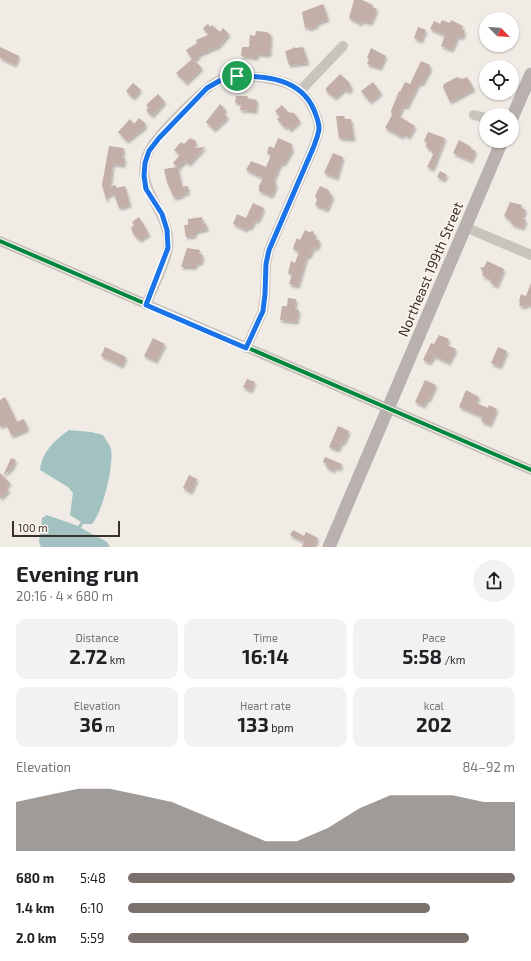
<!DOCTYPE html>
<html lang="en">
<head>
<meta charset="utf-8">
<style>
	:root { --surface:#fff; --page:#f2f2f2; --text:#202124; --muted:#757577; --accent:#7a716c }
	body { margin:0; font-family:"Exo 2",sans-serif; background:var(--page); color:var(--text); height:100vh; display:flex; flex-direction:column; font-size:15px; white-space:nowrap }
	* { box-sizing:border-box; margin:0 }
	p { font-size:13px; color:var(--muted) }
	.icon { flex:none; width:22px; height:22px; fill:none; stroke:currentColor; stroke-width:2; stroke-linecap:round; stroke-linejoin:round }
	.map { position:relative; height:547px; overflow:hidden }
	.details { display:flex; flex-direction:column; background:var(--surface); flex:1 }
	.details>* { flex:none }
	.needle { width:26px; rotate:114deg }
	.controls { position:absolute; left:479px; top:12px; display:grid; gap:8px }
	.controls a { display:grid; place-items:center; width:40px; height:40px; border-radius:50%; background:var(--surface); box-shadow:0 1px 3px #0004; font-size:20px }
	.scale { position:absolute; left:12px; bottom:10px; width:108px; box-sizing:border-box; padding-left:4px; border:2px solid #3b302b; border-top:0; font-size:11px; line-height:14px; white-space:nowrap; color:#3b302b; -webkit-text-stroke:3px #fbf5ee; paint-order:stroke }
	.pin { position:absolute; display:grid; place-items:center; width:34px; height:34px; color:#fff; margin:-17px; border:2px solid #fff; border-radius:50%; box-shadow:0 1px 4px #0007 }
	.round { display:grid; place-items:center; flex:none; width:42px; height:42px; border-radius:21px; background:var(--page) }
	.overview { display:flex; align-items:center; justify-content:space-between; height:68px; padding:0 16px }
	h1 { font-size:22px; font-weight:700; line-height:30px }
	.figures { display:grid; grid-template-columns:repeat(3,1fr); gap:6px; height:68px; padding:4px 16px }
	.figures div { display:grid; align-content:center; border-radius:10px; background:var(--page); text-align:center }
	.figures b { font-size:20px; font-weight:700 }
	.figures small { font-size:11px; font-weight:400 }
	.figures p { font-size:11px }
	.chart { height:112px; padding:8px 16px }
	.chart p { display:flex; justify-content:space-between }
	.chart svg { width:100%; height:72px; margin-top:4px; fill:var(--accent); opacity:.7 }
	ul { padding:0 16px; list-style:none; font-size:13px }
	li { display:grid; grid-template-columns:64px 48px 1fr; align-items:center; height:30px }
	li i { height:10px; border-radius:5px; background:var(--accent) }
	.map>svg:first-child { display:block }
	.water { fill:#a1c2c1 }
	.building { fill:#c3afa7; filter:url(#shadow) }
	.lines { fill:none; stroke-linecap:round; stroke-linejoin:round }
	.minor { stroke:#c9c3be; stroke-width:10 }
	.major { stroke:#b8b1ad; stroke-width:13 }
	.cycleway-casing { stroke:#fbf5ee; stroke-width:6 }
	.cycleway { stroke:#00873e; stroke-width:4 }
	.route-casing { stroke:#fff; stroke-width:8 }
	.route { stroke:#1a73e8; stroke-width:5 }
	.labels { text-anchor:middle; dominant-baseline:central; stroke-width:3.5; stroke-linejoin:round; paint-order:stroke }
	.street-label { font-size:14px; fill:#3b302b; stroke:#fbf5ee }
</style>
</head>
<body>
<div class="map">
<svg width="531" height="547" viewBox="0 0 531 547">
	<defs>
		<filter id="shadow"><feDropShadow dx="1.5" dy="2.5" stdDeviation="1" flood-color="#0004"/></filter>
	</defs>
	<rect width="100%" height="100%" fill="#f0ebe5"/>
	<path class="water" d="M69,430L91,432L103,435C105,439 110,445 111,449C114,466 103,511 92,524H83L81,528L107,542L110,547H41L39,542L42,518L47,515L78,526L81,522L70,515L73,493L68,487L40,470C42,452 55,440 69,430Z"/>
	<path class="building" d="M354,0H362L373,5L372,7L377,9L371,23L362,21L361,24L349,18Z
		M323,4L328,19L316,24L317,26L309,29L308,27L305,28L302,12Z
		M442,20L450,23L451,20L463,26L461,29L465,31L462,38L458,36L452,50L441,46L445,35L430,29L434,21L440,24Z
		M208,24L210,27L212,25L220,32L223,28L229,34L219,46L198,55L199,57L194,60L202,68L186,83L176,73L192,59L186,50L197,43L196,40L208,35L203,28Z
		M418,27L426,30L421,41L414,38Z
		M256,31L267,32L271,35L270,53L268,55L257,54V58L241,56L242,47H249L250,35L255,36Z
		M0,47L19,56L15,65L0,58Z
		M293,47L295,48L303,47L308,63L289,65L285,51L292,49Z
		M371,48L386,56L380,68L367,64L369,59L367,58Z
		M421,61L430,65V70L422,84L419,83L407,107L403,106L399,116L415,126L409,137L403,134L402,137L385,128L392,115L391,111L399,91L400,92L405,82L410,84Z
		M340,74L350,83L349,84L352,88L348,92L345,89L335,98L326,91V88Z
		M457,77L462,79L467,77L474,89L450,102L443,87L444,84Z
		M373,82L381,93L370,102L361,91Z
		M133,83L141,90L133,98L126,91Z
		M158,94L165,102L152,116L146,110L149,108L146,105Z
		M236,96H248L247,98L257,100L256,111L240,110L241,103H235Z
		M220,104L226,110L223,113L228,117L214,130L206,122Z
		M282,105L288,112L294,113L300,121L290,130L287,126L286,128L283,126L277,119L280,117L275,111Z
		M336,116H344L345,119H351L354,139L339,138Z
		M139,118L146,124L144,128L127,141L118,132L130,119L134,124Z
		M428,132L445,138L433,169L427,167L433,155L431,150L426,147L427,142L424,141Z
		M190,138L196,141L195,148L205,147L189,164L185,161L178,168L182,187L188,186V193L182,194L183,196L174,198L167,182L164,169L177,167L173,163L180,155L174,150L181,142L184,144Z
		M278,138L292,144L291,148L293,149L284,164L281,163L274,179L276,186L272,196L259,191V186L263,178L246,170L251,161L266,167L271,155L267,153L269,146L274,148Z
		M459,140L468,145L471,147V149L476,151L471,161L453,153Z
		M109,146L124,148L122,158H125L124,165L113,164L110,187L116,185V188L125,186L130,205L119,208L114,194L108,195L107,202L102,185Z
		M333,153L343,157L337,178L324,173Z
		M440,171L447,175L444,180L437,177Z
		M320,186L327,189L330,192L329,194L333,196L327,210L315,205L317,200L315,196Z
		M510,202L522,205L521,208L526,210L522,218L526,220L523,228L511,224L512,222L504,216Z
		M253,203L264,208L258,221L255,220L251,228L248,227L246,230L233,224L237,214L246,218Z
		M139,217L149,234L140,240L134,235L131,228L134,225L132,222Z
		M202,217L203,224L206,223L207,229L195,232V236L186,237L184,225H188V219Z
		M305,230L309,232L313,231L314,235L317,236L315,239L320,241L317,249L314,247L310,256H307L298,286L289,284L292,275L288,273L291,261L295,263L299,252L293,249L294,245L297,238L300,240Z
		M187,248L200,250L199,254L203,255L201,263H197L195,267H181Z
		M487,261L504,269L497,286L490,283L492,281L482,275L483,272L480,268L484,267Z
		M531,283V306L527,304L525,307L519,305L520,302L519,301L521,294L526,296Z
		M288,298L296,299L295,309L299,310L297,322L280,320L282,306H287Z
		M439,335L449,339L447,345L456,349L449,363L434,356L430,363L423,360L431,343L434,344Z
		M153,338L165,344L156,361L144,356Z
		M105,347L126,357L122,366L101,356Z
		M498,347L507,351L500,367L491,363Z
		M247,379L255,382L251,391L243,387Z
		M425,380L436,385L429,400L427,399L424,406L415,402Z
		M466,390L479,397L476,403L488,408L489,405L497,409L490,425L481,421L483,417L459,407Z
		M5,397L17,422L24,419L28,429L12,436L6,424L0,427V400Z
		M338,426L349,431L344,443L342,442L338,450L329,447Z
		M325,457L342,464L340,469L335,467L334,471L326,467L327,464L323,462Z
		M11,458L16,460L12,468L3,476L10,483L6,487L9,490L0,499V473L3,476Z
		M189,475L197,479L191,492L183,488Z
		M293,530L304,536L306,532L318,538L314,547H302L304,542L290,535Z"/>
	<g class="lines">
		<path class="minor" d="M301,90L343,46
			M474,115L486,118
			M465,227L531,255
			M0,241L531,470
			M146,305C153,287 165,267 168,248C173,212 130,188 149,151C157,135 206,85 222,79C236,75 250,76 264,78C287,81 305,88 314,111C316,115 319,123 319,128C318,134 316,140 314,146L269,250L266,264L265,294L263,311L246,348"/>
		<path class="major" d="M512,118L531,74
			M329,547L502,141"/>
		<g class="cycleway-casing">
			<path id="cycleway" d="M0,241L531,470
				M146,305C153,287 165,267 168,248C173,212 130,188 149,151C157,135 206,85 222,79C236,75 250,76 264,78C287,81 305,88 314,111C316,115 319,123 319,128C318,134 316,140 314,146L269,250L266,264L265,294L263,311L246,348"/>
		</g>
		<use href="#cycleway" class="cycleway"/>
	</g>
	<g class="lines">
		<g class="route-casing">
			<path id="route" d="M237,76C267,76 301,79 314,110C316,115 319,122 319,128C319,133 316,140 314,146L269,250L266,264L265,294L263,311L246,348L146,305L168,248L167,230L162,214L146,189L144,176L145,163L149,151L159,138L207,88L221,80Z"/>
		</g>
		<use href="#route" class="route"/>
	</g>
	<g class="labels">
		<g class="street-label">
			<text transform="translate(430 269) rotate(-67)">Northeast 199th Street</text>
		</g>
	</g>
</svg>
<div class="controls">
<a><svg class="needle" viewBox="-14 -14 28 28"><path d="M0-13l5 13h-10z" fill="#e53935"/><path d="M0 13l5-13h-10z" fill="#757577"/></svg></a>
<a><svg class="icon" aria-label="locate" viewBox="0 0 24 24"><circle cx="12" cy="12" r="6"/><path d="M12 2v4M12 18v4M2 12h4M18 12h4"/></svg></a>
<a><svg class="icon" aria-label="layers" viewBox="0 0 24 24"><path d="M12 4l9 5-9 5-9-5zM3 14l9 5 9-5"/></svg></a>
</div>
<div class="scale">100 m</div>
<div class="pin" style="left:237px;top:76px;background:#1e9e55"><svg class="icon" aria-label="arrive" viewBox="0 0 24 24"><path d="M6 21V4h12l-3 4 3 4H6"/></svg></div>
</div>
<section class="details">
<div class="overview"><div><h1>Evening run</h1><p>20:16 · 4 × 680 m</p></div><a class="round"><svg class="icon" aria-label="share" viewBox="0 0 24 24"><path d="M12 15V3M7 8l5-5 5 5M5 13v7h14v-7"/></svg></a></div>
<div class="figures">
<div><p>Distance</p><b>2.72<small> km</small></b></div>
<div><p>Time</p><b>16:14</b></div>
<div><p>Pace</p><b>5:58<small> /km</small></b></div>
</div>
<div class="figures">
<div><p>Elevation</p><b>36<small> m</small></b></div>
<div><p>Heart rate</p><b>133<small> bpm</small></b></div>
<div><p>kcal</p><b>202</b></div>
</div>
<div class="chart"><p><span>Elevation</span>84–92 m</p>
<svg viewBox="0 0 160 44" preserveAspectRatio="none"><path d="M0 44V14L10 10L20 6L30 6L40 10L50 14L60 22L70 30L80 38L90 38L100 30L110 18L120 10L130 10L140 10L150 14L160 14V44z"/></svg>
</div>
<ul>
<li><b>680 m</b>5:48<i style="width:100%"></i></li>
<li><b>1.4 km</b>6:10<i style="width:78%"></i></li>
<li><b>2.0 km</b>5:59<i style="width:88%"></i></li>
</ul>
</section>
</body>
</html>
